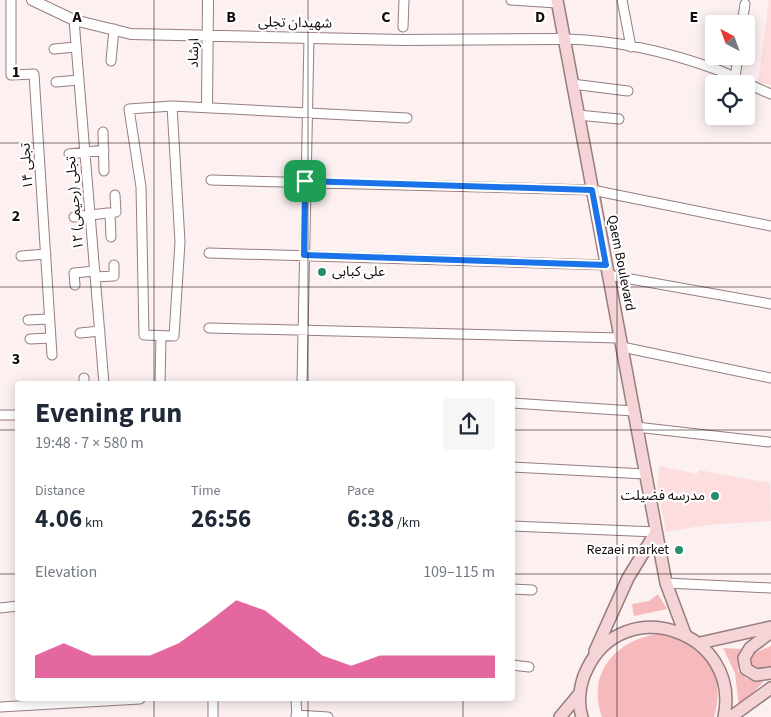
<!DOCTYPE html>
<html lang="en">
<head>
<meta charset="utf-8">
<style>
	:root { --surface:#fff; --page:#f6f6f7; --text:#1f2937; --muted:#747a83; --accent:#db2777 }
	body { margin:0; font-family:"Source Sans 3","Noto Sans Arabic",sans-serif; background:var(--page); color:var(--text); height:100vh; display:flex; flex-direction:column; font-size:19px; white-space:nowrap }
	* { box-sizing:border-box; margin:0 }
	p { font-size:16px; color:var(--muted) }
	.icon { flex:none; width:28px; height:28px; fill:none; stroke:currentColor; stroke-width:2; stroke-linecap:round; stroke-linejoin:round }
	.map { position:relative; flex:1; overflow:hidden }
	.sheet { position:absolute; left:15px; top:381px; width:500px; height:320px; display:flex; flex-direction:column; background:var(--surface); border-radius:5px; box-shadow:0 2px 12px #0003 }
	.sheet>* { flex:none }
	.needle { width:32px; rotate:319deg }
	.tools { position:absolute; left:705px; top:15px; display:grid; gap:10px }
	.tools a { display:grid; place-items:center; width:50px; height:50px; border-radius:5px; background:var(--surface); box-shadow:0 2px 12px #0003; font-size:25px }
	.pin { position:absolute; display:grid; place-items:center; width:42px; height:42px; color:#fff; margin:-21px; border-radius:10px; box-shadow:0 2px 8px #0006 }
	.round { display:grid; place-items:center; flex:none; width:52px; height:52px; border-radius:5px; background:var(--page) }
	.overview { display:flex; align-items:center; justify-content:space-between; height:85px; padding:0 20px }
	h1 { font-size:28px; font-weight:700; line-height:38px }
	.metrics { display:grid; grid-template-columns:repeat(3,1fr); gap:8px; height:85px; padding:5px 20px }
	.metrics div { display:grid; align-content:center }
	.metrics b { font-size:25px; font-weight:700 }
	.metrics small { font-size:14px; font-weight:400 }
	.metrics p { font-size:14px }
	.chart { height:140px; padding:10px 20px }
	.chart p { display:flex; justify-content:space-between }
	.chart svg { width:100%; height:90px; margin-top:5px; fill:var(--accent); opacity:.7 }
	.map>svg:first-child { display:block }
	.built { fill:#fdddde }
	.green { fill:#f6babc }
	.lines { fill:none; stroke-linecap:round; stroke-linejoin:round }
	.minor-casing { stroke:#987d7e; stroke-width:11 }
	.tertiary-casing { stroke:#987d7e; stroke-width:12 }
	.secondary-casing { stroke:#987d7e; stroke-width:14 }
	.minor { stroke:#fff; stroke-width:9 }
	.tertiary { stroke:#fff; stroke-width:10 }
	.secondary { stroke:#f5d4d7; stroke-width:11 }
	.route-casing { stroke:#fff; stroke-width:10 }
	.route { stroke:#1a73e8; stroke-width:6 }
	.grid { fill:none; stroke:#130a0a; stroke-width:1; stroke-opacity:0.55 }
	.poi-dot { fill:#258d6b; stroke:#fff; stroke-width:2 }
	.labels { text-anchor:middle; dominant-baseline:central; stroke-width:4.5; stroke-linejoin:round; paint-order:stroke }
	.street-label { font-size:14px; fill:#130a0a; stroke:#fff }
	.poi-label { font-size:14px; fill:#130a0a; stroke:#fff; text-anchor:end }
	.grid-label { font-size:16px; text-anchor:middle; font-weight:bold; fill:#130a0a; stroke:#fff; stroke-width:4.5; stroke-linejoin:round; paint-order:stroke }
</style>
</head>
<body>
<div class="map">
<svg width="771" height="717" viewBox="0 0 771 717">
	<rect width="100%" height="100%" fill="#fcf0f0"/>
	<path class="built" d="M769,0H771V85L758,82Z
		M660,466L697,474L699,470L770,483L771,521L706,525L666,532L657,484Z"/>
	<path class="green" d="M658,594L667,609L634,616L632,604L649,601Z
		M658,634C704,640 727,672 714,717H602C586,673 616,640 658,634Z
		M771,646V666L756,669L751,667L748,660L752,654Z
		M723,648L741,649L738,671L747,679L764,681L739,707L735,673Z"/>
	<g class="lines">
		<g class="minor-casing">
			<path id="minor" d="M11,0V75L34,74L52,355
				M511,0L557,3
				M622,0L631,47
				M74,20L104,384
				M742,24L745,4
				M403,27L404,0
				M564,39C616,40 669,52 718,70C736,77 753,87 771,94
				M54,49L76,47
				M111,61L114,29
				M735,78L738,56
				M56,82L79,80
				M572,84L628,91
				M172,106L180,242L174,336L144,335L141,187L129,109L172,106L407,118
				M578,115L619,119
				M103,132L104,171
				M69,154L104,150
				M211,180L592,190L771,226
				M110,213L111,237
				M74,217L116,212L115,195
				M209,253L606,265
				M21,256L46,254
				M608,275L771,304
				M95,277L114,276V265
				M75,285L74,273L95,271
				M28,320L49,319
				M209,328L620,338
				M80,333L100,331
				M30,339L50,338
				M622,347L771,378
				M84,378V384
				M160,384L161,336
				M302,384L309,38
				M512,403L633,411
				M0,415H18
				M636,427L768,442
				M512,467L645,474
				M512,526L656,532
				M666,583L771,588
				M512,589L532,590
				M0,608L18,606
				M512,665L529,667
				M213,699V717
				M296,699L297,717
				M0,707L140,699
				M296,715L328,717"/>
		</g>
		<g class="tertiary-casing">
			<path id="tertiary" d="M32,0L74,20L131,34L403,40L564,39
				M207,107L208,0"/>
		</g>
		<g class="secondary-casing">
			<path id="secondary" d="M557,0L666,583L685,634
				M771,632L750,648L744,658L746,669L756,675L771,673
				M700,643L771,627
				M595,651L628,578L656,532
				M560,717L580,693
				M582,717C577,702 580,683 587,669C624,591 742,632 724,717
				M731,717L771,688"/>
		</g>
		<use href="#minor" class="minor"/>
		<use href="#tertiary" class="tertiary"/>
		<use href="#secondary" class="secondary"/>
	</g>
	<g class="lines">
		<g class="route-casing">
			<path id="route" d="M305,181L592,190L606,265L304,255Z"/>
		</g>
		<use href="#route" class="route"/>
	</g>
	<path class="grid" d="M154,0V384M308,0V384M463,0V384M617,0V717M0,143H771M0,287H771M0,430H18M512,430H771M0,574H18M512,574H771M154,699V717M308,699V717M463,699V717"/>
	<g class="poi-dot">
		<circle cx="322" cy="272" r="5"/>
		<circle cx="715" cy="496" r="5"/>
		<circle cx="679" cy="550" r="5"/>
	</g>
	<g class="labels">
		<g class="street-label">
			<text transform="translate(295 23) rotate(1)">شهیدان تجلی</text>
			<text transform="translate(194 53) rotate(-89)">ارشاد</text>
			<text transform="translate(27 166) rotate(-94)">تجلی ۱۴</text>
			<text transform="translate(75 203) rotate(-95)">۱۲ تجلی (رحیمی)</text>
			<text transform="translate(621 263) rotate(79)">Qaem Boulevard</text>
		</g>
		<g class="poi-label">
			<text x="332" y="272" text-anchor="start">علی کبابی</text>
			<text x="705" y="496">مدرسه فضیلت</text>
			<text x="669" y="550">Rezaei market</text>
		</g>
	</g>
	<g class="grid-label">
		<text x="77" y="22">A</text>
		<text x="231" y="22">B</text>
		<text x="386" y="22">C</text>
		<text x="540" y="22">D</text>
		<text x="694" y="22">E</text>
		<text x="16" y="77">1</text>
		<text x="16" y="221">2</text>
		<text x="16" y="364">3</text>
	</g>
</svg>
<div class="tools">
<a><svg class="needle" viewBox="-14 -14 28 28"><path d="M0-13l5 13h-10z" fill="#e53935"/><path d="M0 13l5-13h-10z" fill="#747a83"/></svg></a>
<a><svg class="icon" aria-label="locate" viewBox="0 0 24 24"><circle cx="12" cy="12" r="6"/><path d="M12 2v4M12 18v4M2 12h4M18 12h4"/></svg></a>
</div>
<div class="pin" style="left:305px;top:181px;background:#1e9e55"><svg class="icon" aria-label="arrive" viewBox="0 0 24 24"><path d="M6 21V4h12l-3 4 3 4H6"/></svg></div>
<section class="sheet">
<div class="overview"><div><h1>Evening run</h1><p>19:48 · 7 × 580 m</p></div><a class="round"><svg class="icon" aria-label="share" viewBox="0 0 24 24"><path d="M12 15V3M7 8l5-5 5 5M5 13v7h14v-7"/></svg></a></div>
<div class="metrics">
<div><p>Distance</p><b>4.06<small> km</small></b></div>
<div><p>Time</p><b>26:56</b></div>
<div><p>Pace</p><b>6:38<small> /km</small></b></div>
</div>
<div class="chart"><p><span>Elevation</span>109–115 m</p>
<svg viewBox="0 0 160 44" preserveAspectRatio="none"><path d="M0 44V33L10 27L20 33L30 33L40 33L50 27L60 17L70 6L80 11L90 22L100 33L110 38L120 33L130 33L140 33L150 33L160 33V44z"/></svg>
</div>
</section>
</div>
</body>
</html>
